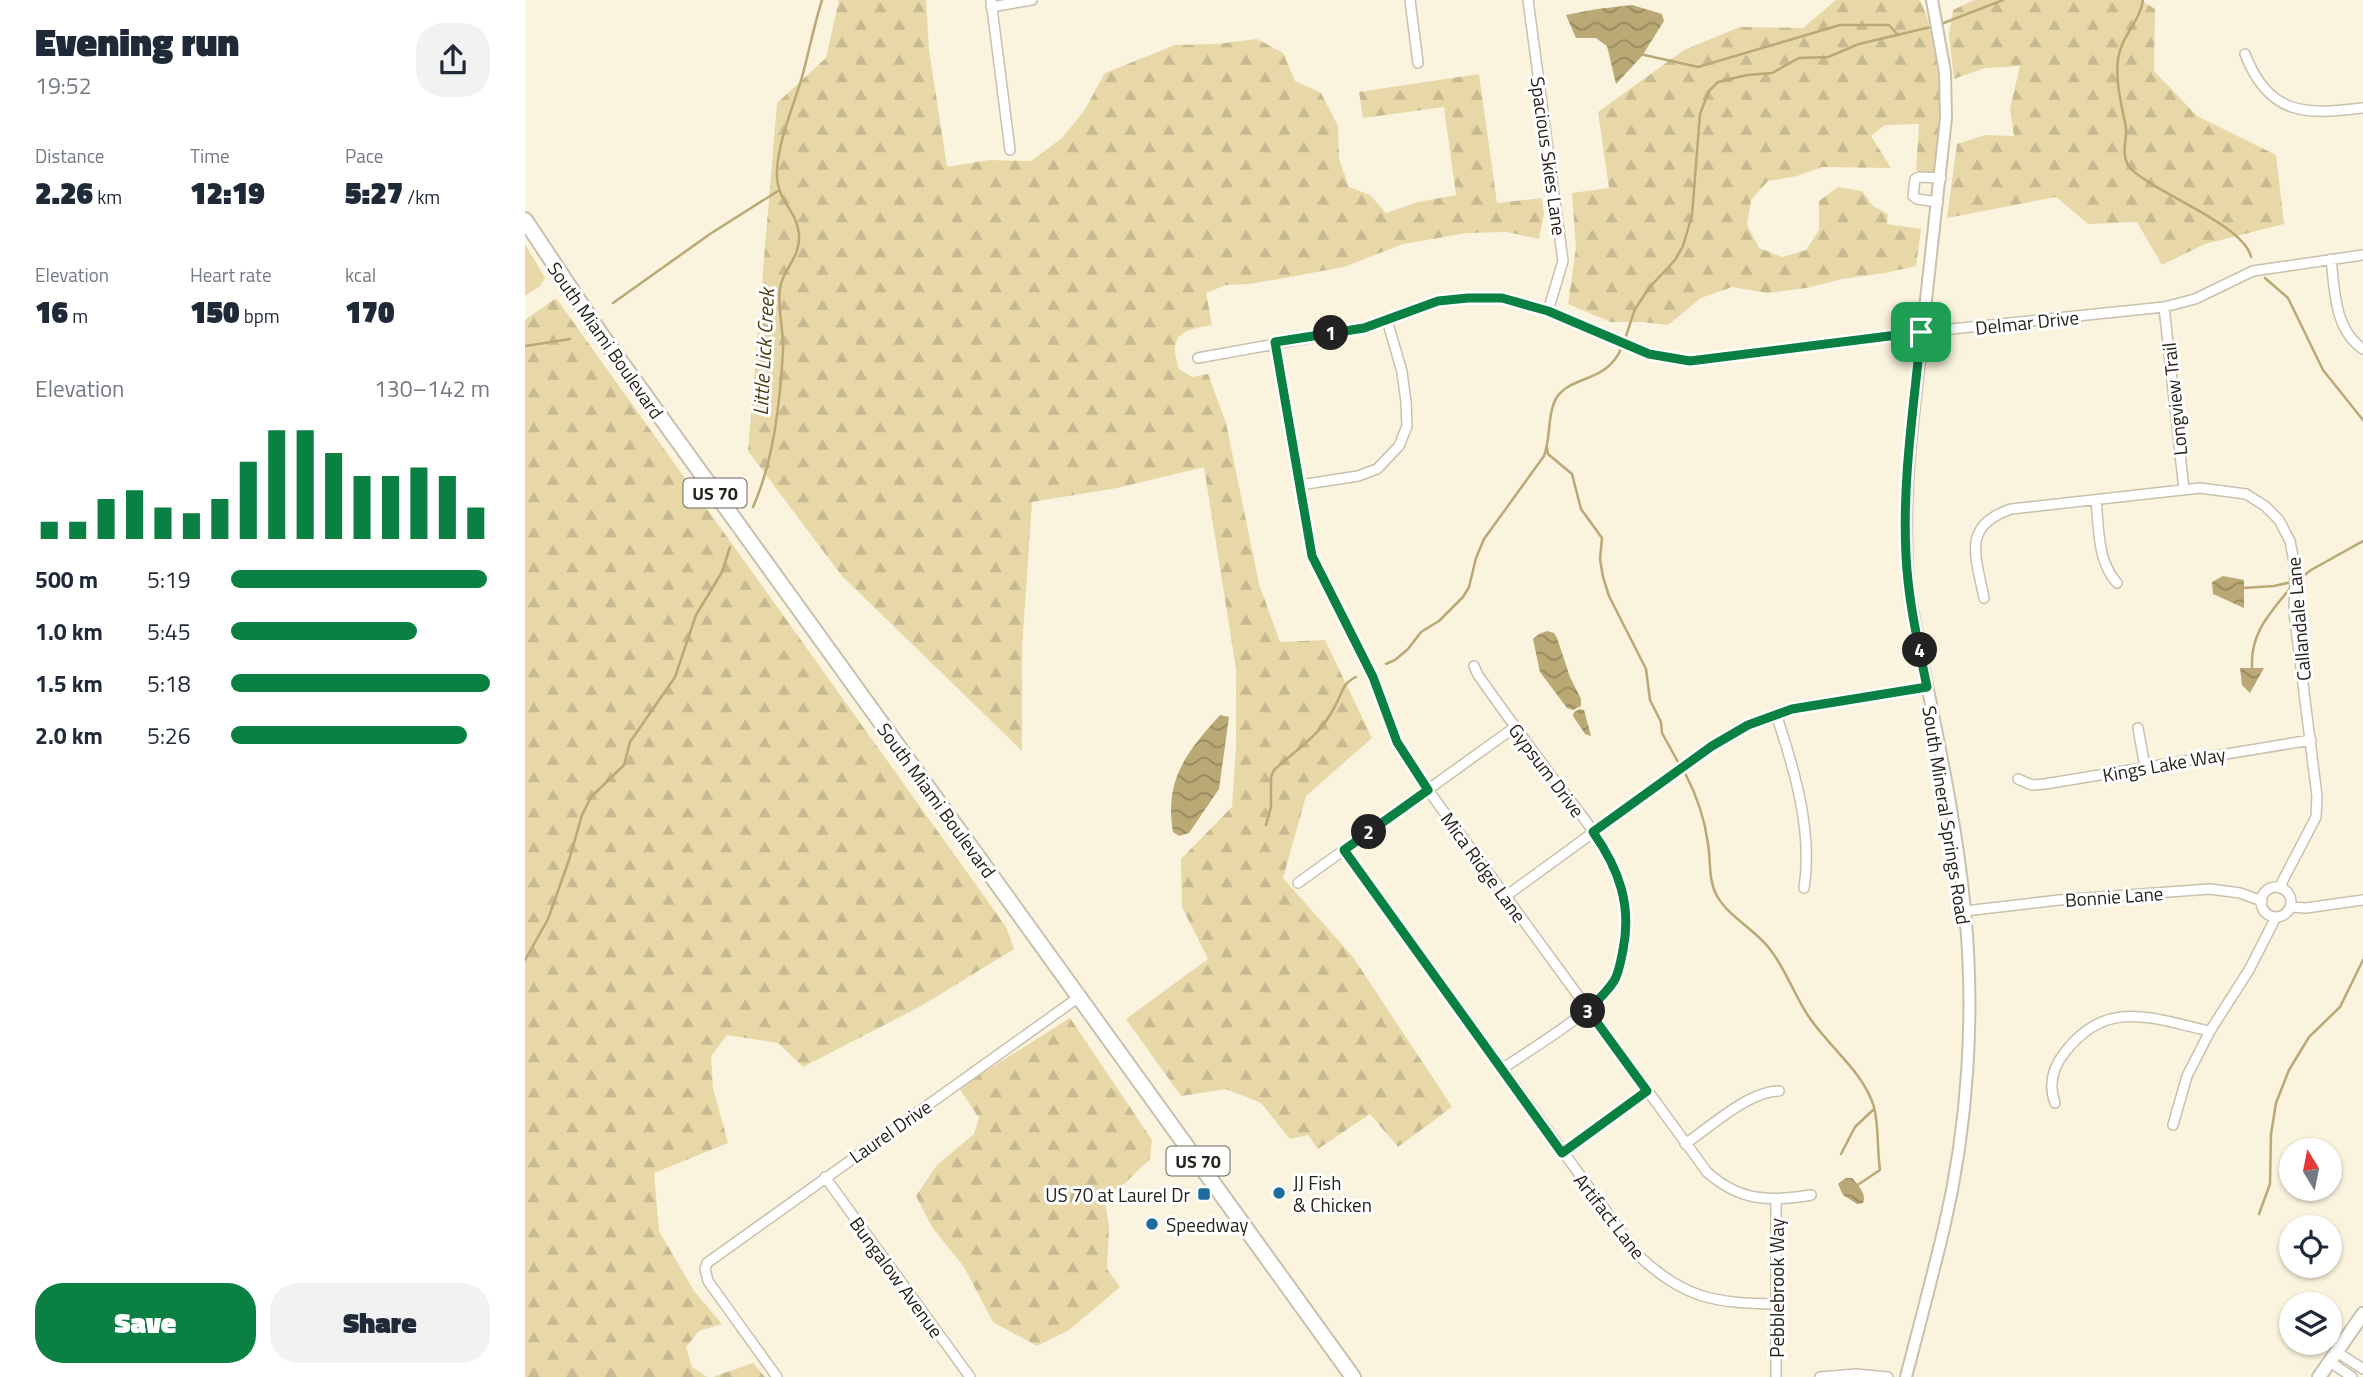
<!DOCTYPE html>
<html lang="en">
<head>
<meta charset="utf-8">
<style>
	:root { --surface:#fff; --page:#f2f2f3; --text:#1f2937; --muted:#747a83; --accent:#0b8043 }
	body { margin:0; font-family:"Titillium Web",sans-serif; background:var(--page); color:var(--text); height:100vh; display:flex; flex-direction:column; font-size:26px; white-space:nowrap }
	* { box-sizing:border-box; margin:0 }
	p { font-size:23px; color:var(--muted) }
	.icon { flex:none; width:38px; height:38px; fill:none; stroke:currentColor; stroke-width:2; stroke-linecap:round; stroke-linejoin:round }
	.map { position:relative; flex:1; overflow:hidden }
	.side { display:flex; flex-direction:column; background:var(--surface); width:525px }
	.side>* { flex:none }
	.needle { width:46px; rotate:350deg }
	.fabs { position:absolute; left:1754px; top:1138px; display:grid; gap:14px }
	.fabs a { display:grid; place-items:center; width:63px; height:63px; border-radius:50%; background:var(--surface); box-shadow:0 2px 5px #0004; font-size:35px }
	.pin { position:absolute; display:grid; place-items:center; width:60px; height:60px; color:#fff; margin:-30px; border-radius:14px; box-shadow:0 4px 10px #0006 }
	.km { position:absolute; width:35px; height:35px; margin:-18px; border-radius:50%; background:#222; color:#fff; font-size:19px; line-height:35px; text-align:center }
	.round { display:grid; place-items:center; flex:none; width:74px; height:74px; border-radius:28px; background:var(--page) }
	.headline { display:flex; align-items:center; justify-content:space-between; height:119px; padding:0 35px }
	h1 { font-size:38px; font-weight:800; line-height:52px }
	.figures { display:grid; grid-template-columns:repeat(3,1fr); gap:10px; height:119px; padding:7px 35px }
	.figures div { display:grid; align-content:center }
	.figures b { font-size:30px; font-weight:800 }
	.figures small { font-size:19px; font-weight:400 }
	.figures p { font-size:19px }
	.chart { height:196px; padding:14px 35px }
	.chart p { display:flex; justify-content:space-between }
	.chart svg { width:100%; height:126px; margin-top:7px; stroke:var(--accent); stroke-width:6 }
	.action { display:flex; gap:14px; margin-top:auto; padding:14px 35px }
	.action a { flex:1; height:80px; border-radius:28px; background:var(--accent); color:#fff; font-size:28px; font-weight:800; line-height:80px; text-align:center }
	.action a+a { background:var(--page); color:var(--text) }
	ul { padding:0 35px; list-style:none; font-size:23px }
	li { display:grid; grid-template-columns:112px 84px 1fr; align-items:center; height:52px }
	li i { height:18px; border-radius:9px; background:var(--accent) }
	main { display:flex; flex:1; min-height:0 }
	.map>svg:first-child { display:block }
	.green { fill:#e8d8a8 }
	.forest { fill:url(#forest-firs) }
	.water { fill:url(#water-waves) }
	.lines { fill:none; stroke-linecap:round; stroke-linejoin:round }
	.stream { stroke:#baa875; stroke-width:2.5 }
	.minor-casing { stroke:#c8c1ad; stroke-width:12 }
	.tertiary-casing { stroke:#c8c1ad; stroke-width:14 }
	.secondary-casing { stroke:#c8c1ad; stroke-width:16 }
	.trunk-casing { stroke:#c8c1ad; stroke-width:18 }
	.minor { stroke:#fff; stroke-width:9 }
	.tertiary { stroke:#fff; stroke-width:10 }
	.secondary { stroke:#fff; stroke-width:12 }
	.trunk { stroke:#fff; stroke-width:14 }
	.route-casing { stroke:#fff; stroke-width:14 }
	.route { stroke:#0b8043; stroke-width:9 }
	.poi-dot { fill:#1c6d9e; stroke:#fff; stroke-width:2.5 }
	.labels { text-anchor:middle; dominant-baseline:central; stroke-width:6; stroke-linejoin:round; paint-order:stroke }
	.shield { fill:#fff; stroke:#686660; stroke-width:2 }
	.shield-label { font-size:18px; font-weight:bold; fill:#27241c }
	.street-label { font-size:19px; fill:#27241c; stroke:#fff }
	.poi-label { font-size:19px; fill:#27241c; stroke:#fff; text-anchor:start }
	.water-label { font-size:21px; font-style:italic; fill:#4d4016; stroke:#fff }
</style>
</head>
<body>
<main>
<section class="side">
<div class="headline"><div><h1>Evening run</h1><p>19:52</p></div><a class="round"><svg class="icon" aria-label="share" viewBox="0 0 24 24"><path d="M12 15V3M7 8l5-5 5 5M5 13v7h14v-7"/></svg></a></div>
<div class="figures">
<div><p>Distance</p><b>2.26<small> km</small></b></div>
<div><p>Time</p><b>12:19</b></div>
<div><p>Pace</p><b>5:27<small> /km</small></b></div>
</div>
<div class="figures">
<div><p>Elevation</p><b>16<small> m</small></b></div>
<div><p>Heart rate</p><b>150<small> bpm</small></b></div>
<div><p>kcal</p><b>170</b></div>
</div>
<div class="chart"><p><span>Elevation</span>130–142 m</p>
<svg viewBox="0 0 160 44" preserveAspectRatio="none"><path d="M5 44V38M15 44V38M25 44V30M35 44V27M45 44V33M55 44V35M65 44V30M75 44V17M85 44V6M95 44V6M105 44V14M115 44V22M125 44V22M135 44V19M145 44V22M155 44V33"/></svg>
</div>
<ul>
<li><b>500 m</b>5:19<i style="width:99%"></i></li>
<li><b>1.0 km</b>5:45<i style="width:72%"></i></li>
<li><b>1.5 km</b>5:18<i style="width:100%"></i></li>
<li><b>2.0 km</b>5:26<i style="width:91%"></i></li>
</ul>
<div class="action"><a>Save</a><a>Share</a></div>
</section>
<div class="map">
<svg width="1838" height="1377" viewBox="0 0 1838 1377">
	<defs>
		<pattern id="forest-firs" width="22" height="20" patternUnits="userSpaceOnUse" patternTransform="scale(1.75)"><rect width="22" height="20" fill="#e8d8a8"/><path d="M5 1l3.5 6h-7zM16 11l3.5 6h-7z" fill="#c7b990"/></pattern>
		<pattern id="water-waves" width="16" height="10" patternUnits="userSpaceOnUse" patternTransform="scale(1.75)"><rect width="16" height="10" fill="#baa875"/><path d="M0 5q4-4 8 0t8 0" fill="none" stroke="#97895f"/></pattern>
	</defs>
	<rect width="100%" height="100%" fill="#faf3de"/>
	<path class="green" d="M0,244L20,278L15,286L0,296Z"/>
	<path class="forest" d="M314,0H401L404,50L422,167L464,160L506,161L537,138L559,111L580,73L650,45L692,44L732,39L758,53L770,81L796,93L813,126L814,159L824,187L845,195L861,213L893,202L931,195L919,107L838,118L834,92L954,74L972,203L1017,198L1019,214L1014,239L982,232L942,233L878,244L819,267L725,284L701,285L681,293L687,325C655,330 643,336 654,369L667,377L683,374L701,423L734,584L755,642L800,640L847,738L781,796L758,878L828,957L927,1107L873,1147L845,1114L793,1149L783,1135L765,1139L736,1103L701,1089L656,1096L601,1019L683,959L657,907L656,859L707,807L711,746V669L679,467L592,488L507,502L497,648V751L317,576L223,451L252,103L301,58Z
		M1311,0H1395C1419,52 1417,118 1410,174L1391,170L1394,124L1360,125L1346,136L1366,168L1297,167L1272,176L1243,181L1226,200L1222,225L1234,248L1257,257L1281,250L1294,230V201L1313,187L1337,191L1348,206L1363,214L1362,224L1396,229L1391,266L1360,273L1317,279L1281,288L1243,293L1207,287L1176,298L1143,325L1117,322H1086L1043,304L1051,248L1047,193L1084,188L1073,112L1159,50L1215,27L1278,28Z
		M1449,0H1616L1630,9L1629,71L1672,116L1751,155L1759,224L1680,244L1637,265L1612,222L1563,224L1531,197L1422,218L1432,144L1460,135L1489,136L1485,109L1495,66L1460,68L1429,79L1424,35L1428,10Z
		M31,298L459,896L481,927L489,949L396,1006L278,1067L253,1043L202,1035L186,1056L188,1088L203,1143L129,1173L134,1231L169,1291L197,1324L174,1331L161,1347L167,1367L182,1377H0V320Z
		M545,1018L627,1140L625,1159L580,1202L584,1227L582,1269L595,1287L544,1330L512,1346L468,1322L439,1267L407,1227L391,1196L412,1165L449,1134L454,1118L434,1088Z
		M228,1363L240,1377H188Z"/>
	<path class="water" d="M1107,5L1137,14L1139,21L1117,56L1091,84L1082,46L1071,38H1051L1041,15L1072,9Z
		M1698,576L1719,580V608L1688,594L1687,582Z
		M1022,631L1029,633L1032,638L1045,677L1056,699V706L1048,710L1042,708L1015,672L1008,639L1014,634Z
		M1715,668H1739L1725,693L1717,685Z
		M1055,709L1059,710L1066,736L1060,734L1048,716L1049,712Z
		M695,715L704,717L694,789L664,833L654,836L648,832C639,779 662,752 695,715Z
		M1321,1178H1327C1333,1185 1342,1194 1338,1203L1332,1204L1318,1195L1313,1184Z"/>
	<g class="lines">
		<path class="stream" d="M1618,0C1615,22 1596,36 1593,59C1590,82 1597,106 1601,128C1602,141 1596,153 1603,165C1606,171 1614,175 1619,179C1645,198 1720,228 1726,257
			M1416,24L1478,0
			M1115,54L1173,67L1315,25H1364L1373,35
			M1740,278L1763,298L1798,370L1838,420
			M88,303L185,234L253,191
			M1101,336L1110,309L1124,288L1150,260L1158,246L1167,215L1175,114L1184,91L1193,82L1222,75L1247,73L1274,58L1303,57L1334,44L1410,26
			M0,346L45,339
			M1022,447L1023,454L1047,474L1056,509L1077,538L1075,559L1078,577L1084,596L1121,669L1125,700L1136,722L1137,733L1153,762
			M228,507C249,460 255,402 258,351C259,330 252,308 255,288C258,269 276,257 274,234C271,207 250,201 252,170C254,138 268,108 277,77C284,52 289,25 297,0
			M1772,581L1786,570L1838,541
			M1718,588L1749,586L1767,582
			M861,664L870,660L883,649L896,632L914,621L938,597L944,587L951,558L959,539L1019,456C1026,438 1022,413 1032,397C1047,375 1081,383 1096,349
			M1727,668C1725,632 1746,612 1767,586
			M1160,773C1171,794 1180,820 1183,844C1186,861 1183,880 1192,896C1204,917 1229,929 1244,948C1261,969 1269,995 1284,1017C1304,1047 1338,1071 1349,1107C1354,1127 1352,1150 1355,1170L1331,1186
			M741,825L746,807V777L749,770C775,746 796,736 812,702C819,689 817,684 831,677
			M0,960L23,919L44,860L57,815L66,797L99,765L105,742L150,677L171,615L197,572L205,547
			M1316,1154L1330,1127L1349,1109
			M1734,1214L1745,1184L1746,1134L1751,1103L1764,1070L1784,1037L1815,1007L1838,960"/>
		<g class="minor-casing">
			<path id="minor" d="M466,0L485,150
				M885,0L893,63
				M1003,0L1038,261L1023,311
				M466,7L507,0
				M1720,54C1744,116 1781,115 1838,108
				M1413,202L1392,199L1388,196L1390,179L1394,177L1416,178
				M1806,259C1810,291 1809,329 1838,349
				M1639,307L1659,490
				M750,342L787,556L848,677L872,742L903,790L1182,1172C1214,1201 1244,1202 1286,1195
				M673,358L839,328L913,301L943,298H977L1023,311L1124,353L1165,361L1397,332L1639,307L1670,299L1728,271L1838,255
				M775,485L833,476L852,469L874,446L882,426L881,402L877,372L862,320
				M1571,500C1574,528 1572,561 1592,583
				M1459,598C1451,556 1436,526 1486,509L1675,488L1721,494L1740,506L1754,520L1765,541L1770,567L1769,612L1792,796L1791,817L1754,888
				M949,666L953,675C977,709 1001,742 1025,774C1067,830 1112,875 1098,949C1096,959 1094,971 1090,980C1073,1010 1007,1048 977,1069
				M1251,714C1269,768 1288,831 1279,888
				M1613,728L1620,767
				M1493,779L1507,785L1520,784L1786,740
				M819,850L1113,1255C1159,1299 1190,1303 1251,1304
				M773,883L990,727
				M1736 902a15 15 0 1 1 30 0a15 15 0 1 1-30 0Z
				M981,896L1187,746L1223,725L1267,709L1402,687
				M1766,907L1781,908L1838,900
				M1440,911L1534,900L1685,889L1715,893L1737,901
				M1530,1103C1523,1084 1528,1067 1540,1052C1583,997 1627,1019 1685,1031
				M1648,1125L1662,1076L1685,1031L1724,970L1751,917
				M1160,1144C1185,1127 1224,1091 1254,1091
				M1037,1153L1122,1091
				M300,1177L445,1377
				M1812,1352L1838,1369
				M1805,1362L1827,1377
				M252,1377L183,1281L180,1269L182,1263L554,997
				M1251,1377V1199
				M1295,1377L1331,1374L1363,1377"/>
		</g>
		<g class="tertiary-casing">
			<path id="tertiary" d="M1381,1377C1394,1327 1407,1278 1419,1228C1443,1126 1450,1015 1440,911C1430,804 1403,698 1384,592C1379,540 1381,489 1386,436L1421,118L1420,72L1407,0"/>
		</g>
		<g class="secondary-casing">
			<path id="secondary" d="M1794,1377L1838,1314"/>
		</g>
		<g class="trunk-casing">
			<path id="trunk" d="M0,220L75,333L828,1377"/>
		</g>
		<use href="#minor" class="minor"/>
		<use href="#tertiary" class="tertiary"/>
		<use href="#secondary" class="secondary"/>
		<use href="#trunk" class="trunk"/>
	</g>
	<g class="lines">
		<g class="route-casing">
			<path id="route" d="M943,298H977L1023,311L1124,354L1165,361L1396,332C1389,406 1377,481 1381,555C1383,600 1393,643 1402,687L1267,709L1223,725L1187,746L1068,832C1094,869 1107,905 1098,950C1096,960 1094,973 1089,981C1082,992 1072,1001 1063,1010L1122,1091L1037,1153L819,850L903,790L872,742L848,677L787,556L750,342L839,328L913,301Z"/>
		</g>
		<use href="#route" class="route"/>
	</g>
	<g class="poi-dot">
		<circle cx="754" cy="1193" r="7"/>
		<rect x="672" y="1187" width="14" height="14" rx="3.5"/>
		<circle cx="627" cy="1224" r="7"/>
	</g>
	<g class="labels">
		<g class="shield">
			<rect x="158.5" y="478.5" width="63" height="29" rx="5"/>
			<rect x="641.5" y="1146.5" width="63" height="29" rx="5"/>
		</g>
		<g class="shield-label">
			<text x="190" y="493">US 70</text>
			<text x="673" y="1161">US 70</text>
		</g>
		<g class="street-label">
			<text transform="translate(1024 156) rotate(82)">Spacious Skies Lane</text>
			<text transform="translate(1502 322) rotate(-6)">Delmar Drive</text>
			<text transform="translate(81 340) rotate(55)">South Miami Boulevard</text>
			<text transform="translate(1649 399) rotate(-96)">Longview Trail</text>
			<text transform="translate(1773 619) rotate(-95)">Callandale Lane</text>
			<text transform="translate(1639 764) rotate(-10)">Kings Lake Way</text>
			<text transform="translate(1022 770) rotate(53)">Gypsum Drive</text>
			<text transform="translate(412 800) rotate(54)">South Miami Boulevard</text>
			<text transform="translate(1422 815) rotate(81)">South Mineral Springs Road</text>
			<text transform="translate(959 867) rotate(54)">Mica Ridge Lane</text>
			<text transform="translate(1589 896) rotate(-4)">Bonnie Lane</text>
			<text transform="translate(365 1131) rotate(-35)">Laurel Drive</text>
			<text transform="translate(1085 1216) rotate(52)">Artifact Lane</text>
			<text transform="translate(372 1277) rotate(54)">Bungalow Avenue</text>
			<text transform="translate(1251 1288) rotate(-90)">Pebblebrook Way</text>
		</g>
		<g class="poi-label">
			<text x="768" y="1182">JJ Fish<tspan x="768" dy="22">&amp; Chicken</tspan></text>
			<text x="665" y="1194" text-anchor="end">US 70 at Laurel Dr</text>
			<text x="641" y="1224">Speedway</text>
		</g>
		<g class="water-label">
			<text transform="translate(238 352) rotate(-87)">Little Lick Creek</text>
		</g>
	</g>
</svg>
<div class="fabs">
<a><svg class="needle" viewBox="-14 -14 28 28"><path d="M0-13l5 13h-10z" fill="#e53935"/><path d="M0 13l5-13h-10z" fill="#747a83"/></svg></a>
<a><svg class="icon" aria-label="locate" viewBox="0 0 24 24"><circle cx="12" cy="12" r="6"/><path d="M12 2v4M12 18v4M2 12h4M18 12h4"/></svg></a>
<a><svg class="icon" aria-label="layers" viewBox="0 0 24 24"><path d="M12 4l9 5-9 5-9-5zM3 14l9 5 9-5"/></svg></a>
</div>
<div class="pin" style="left:1396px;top:332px;background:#1e9e55"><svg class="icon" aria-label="arrive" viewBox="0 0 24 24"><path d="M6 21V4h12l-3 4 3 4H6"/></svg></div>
<b class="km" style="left:806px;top:333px">1</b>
<b class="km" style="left:844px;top:832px">2</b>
<b class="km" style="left:1063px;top:1011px">3</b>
<b class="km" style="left:1395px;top:650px">4</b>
</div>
</main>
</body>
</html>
